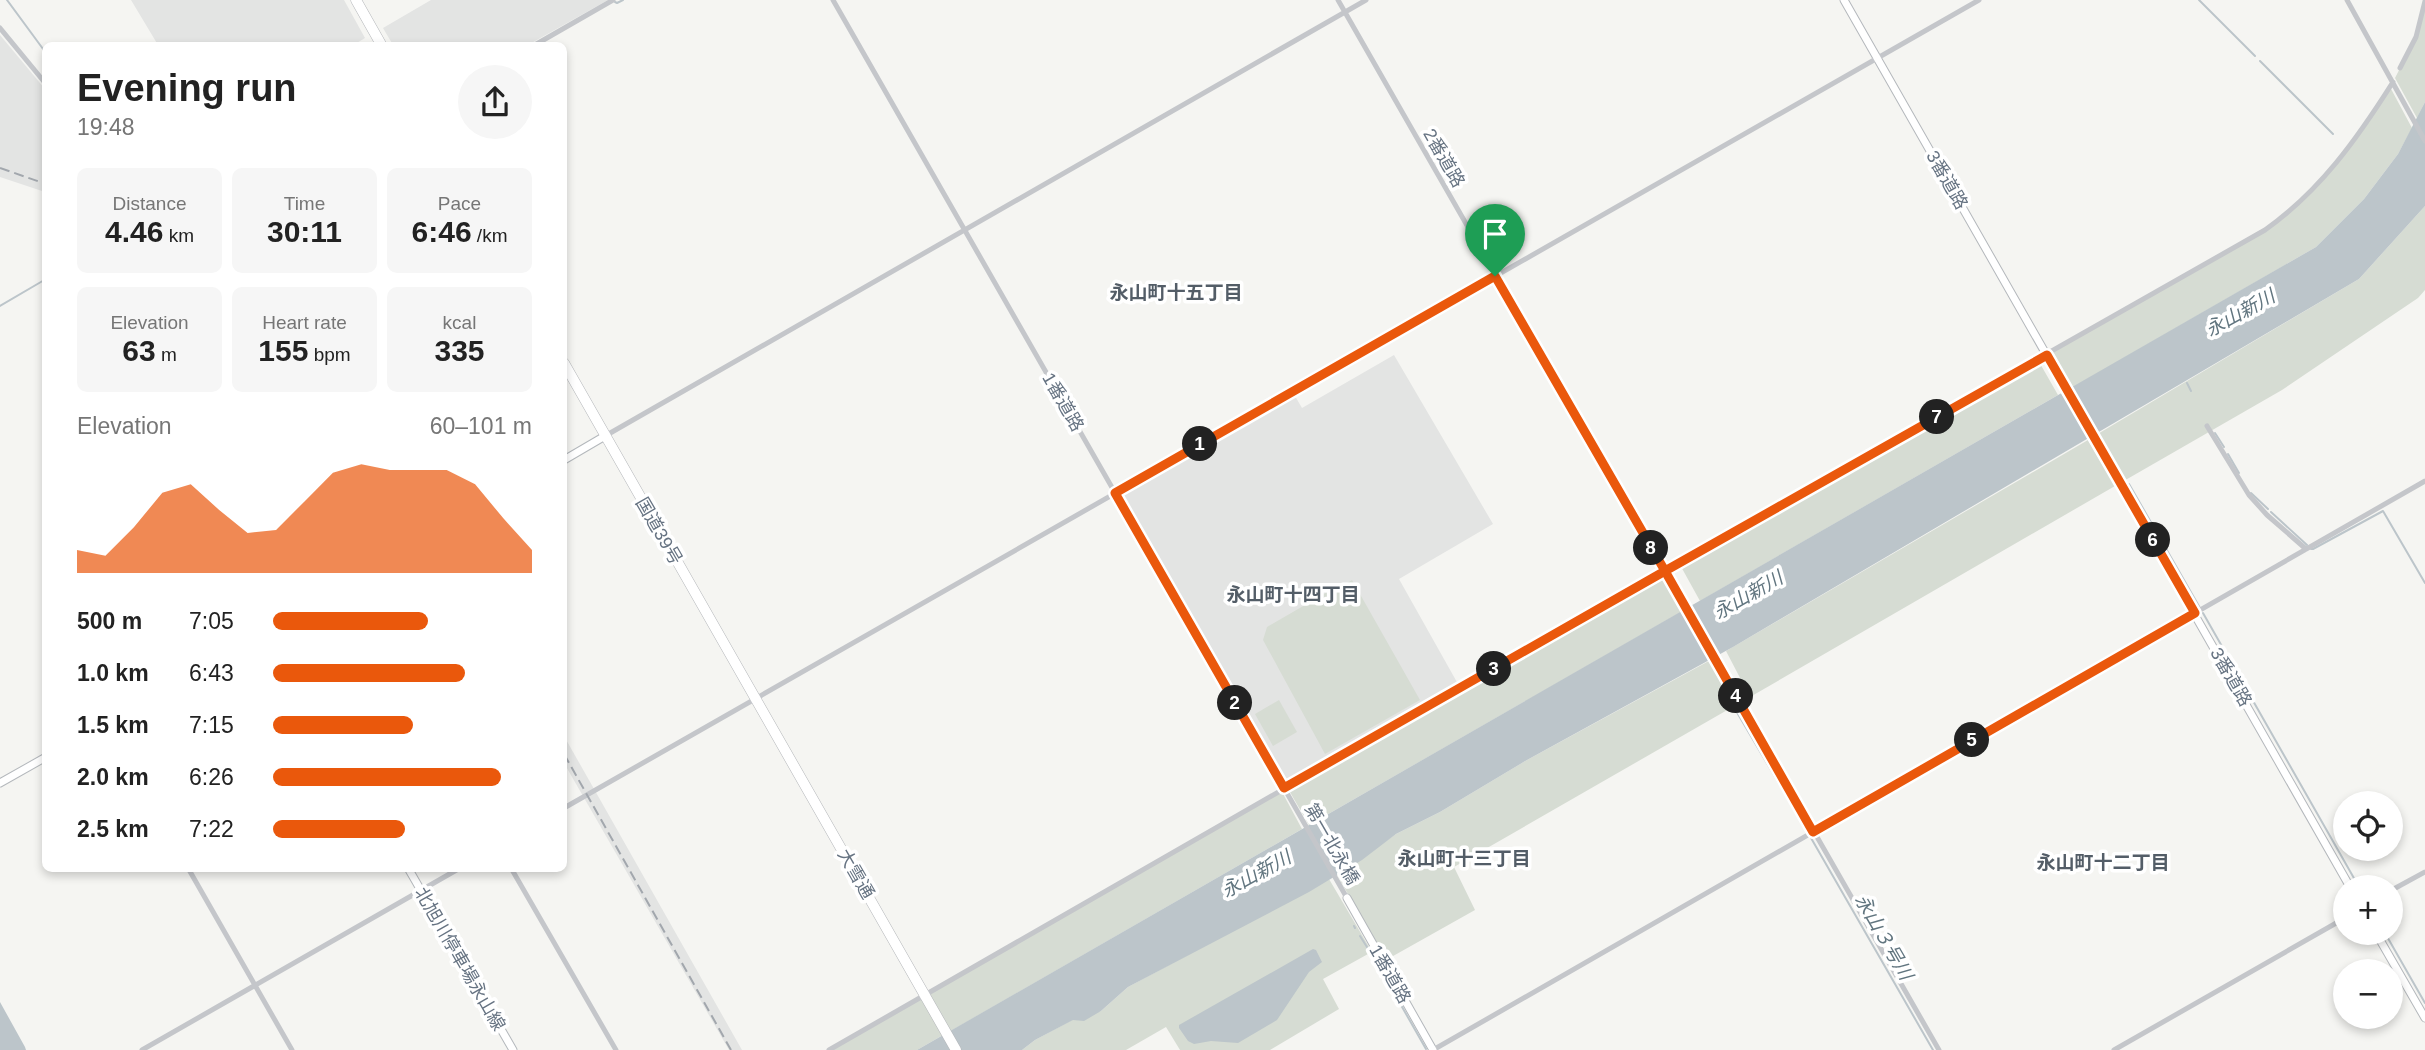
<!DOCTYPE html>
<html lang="en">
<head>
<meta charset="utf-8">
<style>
	:root { --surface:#fff; --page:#f6f6f6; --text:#222; --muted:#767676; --accent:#ea580c }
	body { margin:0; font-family:Helvetica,"Noto Sans JP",sans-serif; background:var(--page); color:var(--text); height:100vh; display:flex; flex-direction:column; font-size:26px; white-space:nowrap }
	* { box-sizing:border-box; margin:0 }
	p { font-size:23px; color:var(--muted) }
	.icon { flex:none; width:38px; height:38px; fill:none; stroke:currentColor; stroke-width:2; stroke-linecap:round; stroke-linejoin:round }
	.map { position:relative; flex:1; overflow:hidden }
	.drawer { position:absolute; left:42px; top:42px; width:525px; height:830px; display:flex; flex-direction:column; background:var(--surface); border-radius:10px; box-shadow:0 4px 10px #0003 }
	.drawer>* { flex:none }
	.fabs { position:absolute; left:2333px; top:791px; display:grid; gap:14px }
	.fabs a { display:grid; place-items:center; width:70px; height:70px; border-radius:50%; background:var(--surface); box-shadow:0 4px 10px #0003; font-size:35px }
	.pin { position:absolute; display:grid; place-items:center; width:60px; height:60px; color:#fff; margin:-72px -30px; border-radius:50% 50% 50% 0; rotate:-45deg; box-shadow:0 0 7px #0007 }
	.pin .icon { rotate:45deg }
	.km { position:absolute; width:35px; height:35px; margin:-18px; border-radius:50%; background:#222; color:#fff; font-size:19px; line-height:35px; text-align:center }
	.round { display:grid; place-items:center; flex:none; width:74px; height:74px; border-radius:37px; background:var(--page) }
	.overview { display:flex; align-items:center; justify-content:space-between; height:119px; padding:0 35px }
	h1 { font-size:38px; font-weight:600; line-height:52px }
	.figures { display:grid; grid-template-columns:repeat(3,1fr); gap:10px; height:119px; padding:7px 35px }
	.figures div { display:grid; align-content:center; border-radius:10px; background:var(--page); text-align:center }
	.figures b { font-size:30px; font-weight:600 }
	.figures small { font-size:19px; font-weight:400 }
	.figures p { font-size:19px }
	.chart { height:196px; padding:14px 35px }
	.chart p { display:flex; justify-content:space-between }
	.chart svg { width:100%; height:126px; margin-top:7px; fill:var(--accent); opacity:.7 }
	ul { padding:0 35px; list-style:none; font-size:23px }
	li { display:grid; grid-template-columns:112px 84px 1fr; align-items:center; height:52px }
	li i { height:18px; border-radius:9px; background:var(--accent) }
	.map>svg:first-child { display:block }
	.built { fill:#e3e4e3 }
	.green { fill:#d6dcd3 }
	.water { fill:#bcc5ca }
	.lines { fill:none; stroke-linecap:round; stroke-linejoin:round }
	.stream { stroke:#bcc5ca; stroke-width:2 }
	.secondary-casing { stroke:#b4b8bc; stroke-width:9 }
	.highway-casing { stroke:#b4b7ba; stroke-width:11 }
	.street { stroke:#c4c6ca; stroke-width:5 }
	.secondary { stroke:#fff; stroke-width:7 }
	.highway { stroke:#fff; stroke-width:10 }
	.rail { stroke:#a2a7ad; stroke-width:2; stroke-dasharray:10 5; stroke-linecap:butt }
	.route-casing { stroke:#fff; stroke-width:14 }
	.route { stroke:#ea580c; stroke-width:9 }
	.labels { text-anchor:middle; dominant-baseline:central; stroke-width:7; stroke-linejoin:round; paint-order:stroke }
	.street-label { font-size:18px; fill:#667382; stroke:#fff }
	.neighbourhood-label { font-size:19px; font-weight:bold; fill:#535d67; stroke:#fff }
	.water-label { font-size:19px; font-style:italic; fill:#61757f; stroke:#fff }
</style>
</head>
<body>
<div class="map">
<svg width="2425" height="1050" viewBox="0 0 2425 1050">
	<rect width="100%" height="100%" fill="#f5f5f2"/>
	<path class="built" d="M131,0H344L365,38L352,46L158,45Z
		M431,0H608L528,45H393L383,28Z
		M0,35L45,89V192L0,177Z
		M1394,355L1493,524L1399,579L1458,684L1287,781L1122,496L1295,396L1302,408Z
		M564,736L742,1050H729L564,763Z"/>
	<path class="green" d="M2425,1V102L2417,118L2395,78L2416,37Z
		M2390,87L2412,128L2398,154L2364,199L2316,247L2070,389L2050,353L2283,217L2337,164Z
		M2425,206V290L2418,298L2282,390L2122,482L2096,435L2359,279Z
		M2038,360L2058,395L1700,601L1679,563Z
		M2088,440L2115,486L1750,697L1726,651Z
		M1660,574L1681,612L1309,825L1287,787Z
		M1352,580L1420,700L1325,754L1263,640L1267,627L1343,583L1344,585Z
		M1718,656L1743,701L1454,867L1475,910L1386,960L1337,875L1396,834L1440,812L1527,760Z
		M1279,700L1297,732L1273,746L1255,714Z
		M1281,790L1302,829L949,1032L928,993Z
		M1329,879L1379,964L1376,966L1368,954L1323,979L1339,1009L1270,1050H1180L1166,1027L1126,1050H1022L1035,1040L1074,1019L1101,1011L1128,987Z
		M923,997L943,1035L917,1050H831Z"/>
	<path class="water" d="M2425,102V206L2359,279L1733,647L1527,760L1440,812L1396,834L1362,860L1309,892L1128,987L1101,1011L1084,1021L1073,1020L1035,1040L1022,1050H917L2316,247L2364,199L2398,154Z
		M1313,949L1316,950L1322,962L1309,972L1277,1020L1238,1043L1211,1041L1194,1044L1188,1041L1179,1028V1025Z
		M0,1002L25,1047L26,1050H0Z"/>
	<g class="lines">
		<path class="stream" d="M7,0L46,53
			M2199,0L2255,56
			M615,2L617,3L623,0
			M2260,61L2333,134
			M0,306L46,279
			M2187,383L2191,391
			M2215,433L2224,447
			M2228,454L2239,473
			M2129,484L2200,608
			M2251,493L2268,509
			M2271,512L2307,545
			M2311,549H2313L2383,511L2425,583
			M2203,613L2359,887
			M1735,709L1807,831
			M1811,838L1933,1050
			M1354,926L1355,928
			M2385,933L2425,1003
			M1360,936L1379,966
			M1385,977L1426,1049"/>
		<g class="secondary-casing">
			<path id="secondary" d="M1844,0L2350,887
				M564,460L605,436
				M0,783L46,757
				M408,868L513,1050
				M1347,898L1433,1050
				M2376,933L2425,1018"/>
		</g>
		<g class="highway-casing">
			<path id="highway" d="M356,0L382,46
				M564,363L956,1050"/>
		</g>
		<path class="street" d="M833,0L1347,898
			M1338,0L1939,1050
			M2347,0L2425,141
			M0,28L46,84
			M533,46L613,0
			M2400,68L2416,37L2425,1
			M2207,426L2249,495L2267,515L2306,549
			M605,436L1366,0
			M564,808L1979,0
			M188,868L292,1050
			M511,868L616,1050
			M2390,891L2425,872
			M142,1050L460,868
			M829,1050L1646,581L2265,230C2320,191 2357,139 2393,82
			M1433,1050L2425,481
			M2114,1050L2345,918"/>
		<use href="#secondary" class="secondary"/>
		<use href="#highway" class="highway"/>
		<path class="rail" d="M0,168L46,184
			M564,754L731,1050"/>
	</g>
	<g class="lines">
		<g class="route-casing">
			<path id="route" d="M1495,276L1115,493L1284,788L1665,571L1813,832L2195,613L2047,355L1665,571L1495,276"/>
		</g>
		<use href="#route" class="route"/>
	</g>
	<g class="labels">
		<g class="street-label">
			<text transform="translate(1444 158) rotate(60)">2番道路</text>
			<text transform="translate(1947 180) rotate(60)">3番道路</text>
			<text transform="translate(1063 402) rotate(60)">1番道路</text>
			<text transform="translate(659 531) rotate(60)">国道39号</text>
			<text transform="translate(2231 677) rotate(60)">3番道路</text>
			<text transform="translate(1332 844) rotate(60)">第一北永橋</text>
			<text transform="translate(856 874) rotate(60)">大雪通</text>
			<text transform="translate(460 959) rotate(60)">北旭川停車場永山線</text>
			<text transform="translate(1390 974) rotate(60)">1番道路</text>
		</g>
		<g class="neighbourhood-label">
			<text x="1176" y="292">永山町十五丁目</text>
			<text x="1293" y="594">永山町十四丁目</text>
			<text x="1464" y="858">永山町十三丁目</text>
			<text x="2103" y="862">永山町十二丁目</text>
		</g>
		<g class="water-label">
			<text transform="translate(2240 313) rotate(-29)">永山新川</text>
			<text transform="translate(1748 595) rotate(-30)">永山新川</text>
			<text transform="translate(1256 874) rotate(-29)">永山新川</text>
			<text transform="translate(1884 937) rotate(60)">永山３号川</text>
		</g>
	</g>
</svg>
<div class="fabs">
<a><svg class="icon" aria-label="locate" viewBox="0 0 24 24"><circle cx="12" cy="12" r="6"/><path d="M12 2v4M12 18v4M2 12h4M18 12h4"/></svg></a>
<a>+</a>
<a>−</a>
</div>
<div class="pin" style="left:1495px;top:276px;background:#1e9e55"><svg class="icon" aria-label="arrive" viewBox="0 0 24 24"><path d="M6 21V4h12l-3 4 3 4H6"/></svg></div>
<b class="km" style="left:1200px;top:444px">1</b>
<b class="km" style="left:1235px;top:703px">2</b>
<b class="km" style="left:1494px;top:669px">3</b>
<b class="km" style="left:1736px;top:696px">4</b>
<b class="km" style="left:1972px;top:740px">5</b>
<b class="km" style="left:2153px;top:540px">6</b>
<b class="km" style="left:1937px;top:417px">7</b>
<b class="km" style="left:1651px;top:548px">8</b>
<section class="drawer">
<div class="overview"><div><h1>Evening run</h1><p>19:48</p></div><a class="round"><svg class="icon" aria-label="share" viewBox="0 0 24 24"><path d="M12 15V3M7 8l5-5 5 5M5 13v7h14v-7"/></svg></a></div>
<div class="figures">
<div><p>Distance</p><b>4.46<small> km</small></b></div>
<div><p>Time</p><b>30:11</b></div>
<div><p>Pace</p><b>6:46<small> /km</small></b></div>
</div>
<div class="figures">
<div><p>Elevation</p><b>63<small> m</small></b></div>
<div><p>Heart rate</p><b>155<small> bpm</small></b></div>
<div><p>kcal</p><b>335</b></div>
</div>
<div class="chart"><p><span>Elevation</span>60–101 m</p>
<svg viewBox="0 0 160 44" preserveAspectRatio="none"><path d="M0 44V36L10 38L20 28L30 16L40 13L50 22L60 30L70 29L80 19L90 9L100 6L110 8L120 8L130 8L140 13L150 25L160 36V44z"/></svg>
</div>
<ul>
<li><b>500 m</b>7:05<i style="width:60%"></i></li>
<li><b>1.0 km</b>6:43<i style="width:74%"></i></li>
<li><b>1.5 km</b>7:15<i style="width:54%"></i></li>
<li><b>2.0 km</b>6:26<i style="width:88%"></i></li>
<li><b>2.5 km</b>7:22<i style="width:51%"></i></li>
</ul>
</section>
</div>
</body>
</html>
